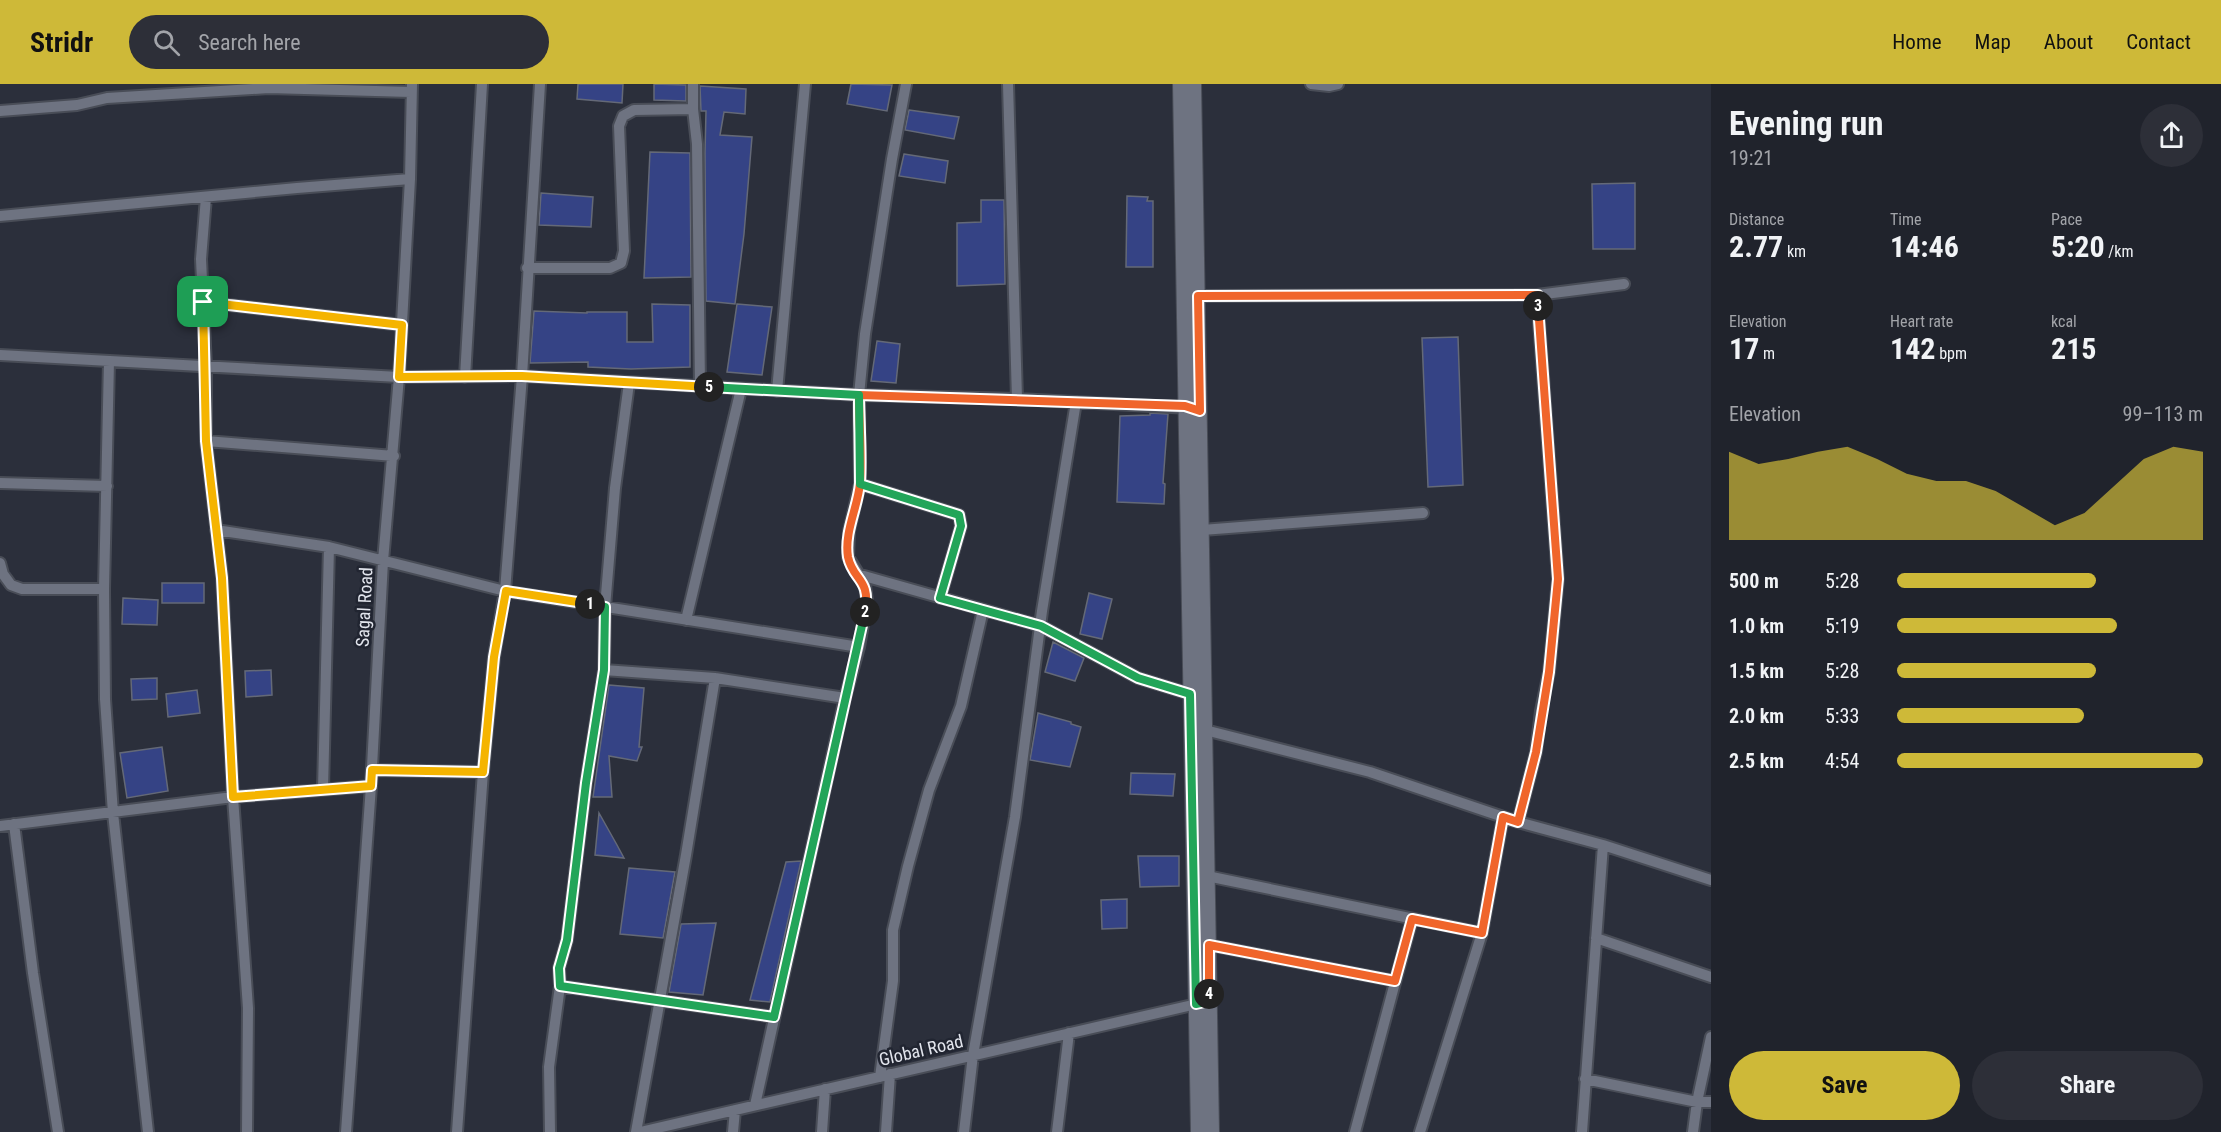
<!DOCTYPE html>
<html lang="en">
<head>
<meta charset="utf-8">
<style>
	:root { --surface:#20232c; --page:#2d2f38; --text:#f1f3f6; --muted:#a2a4a9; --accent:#ceb938 }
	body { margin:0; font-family:"Roboto Condensed",sans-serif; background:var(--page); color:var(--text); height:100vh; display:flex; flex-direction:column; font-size:22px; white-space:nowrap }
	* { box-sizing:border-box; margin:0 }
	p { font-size:20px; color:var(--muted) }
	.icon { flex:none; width:33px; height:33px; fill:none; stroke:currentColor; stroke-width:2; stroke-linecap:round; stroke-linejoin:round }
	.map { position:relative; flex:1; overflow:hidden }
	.drawer { display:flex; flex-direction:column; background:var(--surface); width:510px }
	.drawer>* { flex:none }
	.pin { position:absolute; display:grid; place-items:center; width:51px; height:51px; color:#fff; margin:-26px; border-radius:12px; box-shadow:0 3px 9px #0006 }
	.km { position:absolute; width:30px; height:30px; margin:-15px; border-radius:50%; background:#222; color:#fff; font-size:16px; line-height:30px; text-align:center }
	.round { display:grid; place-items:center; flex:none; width:63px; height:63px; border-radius:32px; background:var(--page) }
	.headline { display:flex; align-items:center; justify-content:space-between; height:102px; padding:0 18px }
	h1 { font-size:33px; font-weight:700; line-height:45px }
	.metrics { display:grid; grid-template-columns:repeat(3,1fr); gap:9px; height:102px; padding:6px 18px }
	.metrics div { display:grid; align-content:center }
	.metrics b { font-size:30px; font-weight:700 }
	.metrics small { font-size:16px; font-weight:400 }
	.metrics p { font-size:16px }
	.chart { height:168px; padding:12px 18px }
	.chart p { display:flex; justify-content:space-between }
	.chart svg { width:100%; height:108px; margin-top:6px; fill:var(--accent); opacity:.7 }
	.button { display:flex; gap:12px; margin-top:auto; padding:12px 18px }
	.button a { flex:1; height:69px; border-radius:36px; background:var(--accent); color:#111; font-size:24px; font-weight:700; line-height:69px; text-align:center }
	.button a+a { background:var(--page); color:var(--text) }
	ul { padding:0 18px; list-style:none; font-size:20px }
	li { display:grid; grid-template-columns:96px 72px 1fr; align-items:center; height:45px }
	li i { height:15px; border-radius:8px; background:var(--accent) }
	header { display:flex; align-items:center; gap:36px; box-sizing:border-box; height:84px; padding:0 30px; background:var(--accent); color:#111 }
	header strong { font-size:28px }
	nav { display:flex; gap:33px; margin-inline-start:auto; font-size:21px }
	.search { width:420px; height:54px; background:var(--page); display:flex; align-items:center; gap:15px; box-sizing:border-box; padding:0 21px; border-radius:33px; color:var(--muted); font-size:22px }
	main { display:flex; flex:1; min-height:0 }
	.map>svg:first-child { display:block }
	.building { fill:#354385; stroke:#646977; stroke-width:1.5 }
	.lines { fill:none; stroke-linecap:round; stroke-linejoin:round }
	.minor-casing { stroke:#494d57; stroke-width:14 }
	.tertiary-casing { stroke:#494d57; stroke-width:16 }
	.minor { stroke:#6e7381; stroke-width:10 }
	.tertiary { stroke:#6e7381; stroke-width:14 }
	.split-1-casing { stroke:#fff; stroke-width:12 }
	.split-2-casing { stroke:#fff; stroke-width:12 }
	.split-3-casing { stroke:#fff; stroke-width:12 }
	.split-4-casing { stroke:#fff; stroke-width:12 }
	.split-5-casing { stroke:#fff; stroke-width:12 }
	.split-6-casing { stroke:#fff; stroke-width:12 }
	.split-1 { stroke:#f5b400; stroke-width:8 }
	.split-2 { stroke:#22a559; stroke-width:8 }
	.split-3 { stroke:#f0652b; stroke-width:8 }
	.split-4 { stroke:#f0652b; stroke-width:8 }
	.split-5 { stroke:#22a559; stroke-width:8 }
	.split-6 { stroke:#f5b400; stroke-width:8 }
	.labels { text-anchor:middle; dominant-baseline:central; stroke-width:5; stroke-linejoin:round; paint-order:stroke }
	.street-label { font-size:18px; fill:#e2e5ed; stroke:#212531 }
</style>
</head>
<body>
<header>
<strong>Stridr</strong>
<div class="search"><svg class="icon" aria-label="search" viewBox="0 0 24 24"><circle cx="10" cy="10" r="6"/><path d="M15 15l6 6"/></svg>Search here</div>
<nav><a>Home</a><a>Map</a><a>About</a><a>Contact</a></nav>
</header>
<main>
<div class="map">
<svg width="1711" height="1048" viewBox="0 0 1711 1048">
	<rect width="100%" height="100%" fill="#2b2f3b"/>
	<path class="building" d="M578,0H623L622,19L577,15Z
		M654,0L686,1V17L654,16Z
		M851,0L892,1L887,27L847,20Z
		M700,2L746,5L745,30L724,28L720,51L752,53L744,150L735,220L706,217L705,69L706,27H701Z
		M909,26L959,33L954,55L905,46Z
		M650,68L690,69L691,193L644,194Z
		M904,70L948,77L945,99L899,92Z
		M1635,99V165H1593L1592,100Z
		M541,109L593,113L591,143L539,141Z
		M1127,112L1148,113L1147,117H1153V183H1126Z
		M981,116H1004L1005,200L957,202V139L981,138Z
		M652,220L690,221V283L631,285L588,283V278L530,279L534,227L587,229V228H627V258H653Z
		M737,220L772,223L762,291L727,288Z
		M1458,253L1463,401L1428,403L1422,254Z
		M877,257L900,260L896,299L871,297Z
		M1150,329L1168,330L1163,399L1165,400L1164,420L1117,418L1120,332L1150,331Z
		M162,499H204V519H162Z
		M1089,509L1112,515L1102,555L1080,550Z
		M123,514L158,516L157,541L122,540Z
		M1053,558L1084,574L1075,597L1045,588Z
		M271,586L272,611L246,613L245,587Z
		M157,594V615L132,616L131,595Z
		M609,601L644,604L639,663H642L637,677L609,672L612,713H593Z
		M197,606L200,629L168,633L166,610Z
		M1038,629L1071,638V640L1081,643L1070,683L1030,676Z
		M162,663L168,707L127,714L120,669Z
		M1131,689L1175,690L1173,712L1130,710Z
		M599,729L617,761L624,774L595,771Z
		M1138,772H1179V802L1140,803Z
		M801,777L770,918L750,916L786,778Z
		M629,784L675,788L663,854L620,850Z
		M1127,815V844L1102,845L1101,816Z
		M716,839L703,911L669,908L681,840Z"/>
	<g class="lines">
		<g class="minor-casing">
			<path id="minor" d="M693,0V25L697,60L700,303
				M1008,0L1017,315
				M1311,0L1329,2L1338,0
				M0,27L77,21L107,14L269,4L411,8
				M206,113L201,175L206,283V357L222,493L233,713L248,924L247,1048
				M0,132L297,104L410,95
				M527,184H610L621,179L624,167L619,42L623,32L634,26L693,25
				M1198,212L1537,211L1624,200
				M203,218L402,241
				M0,271L399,293L522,292L859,311L1017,315L1191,324
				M109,277L104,505L105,615L113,729L148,1048
				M465,293L482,0
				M777,307L805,0
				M206,357L394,372
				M0,399L107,402
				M860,400L959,431L961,442L940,514
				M216,446L329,463L505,507L859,563
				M1202,446L1423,429
				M0,479L3,490L11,501L22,505H104
				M857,490L1041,542L1138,594L1190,610
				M686,536L741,305
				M604,586L715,594L845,614
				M1205,646L1370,688L1518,738L1603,761L1711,796
				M372,686L483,688
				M323,705L329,463
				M1518,738L1536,668L1541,627L1549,588L1558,495L1537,211
				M14,740L33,889L58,1048
				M0,742L233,713L371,702
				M1207,792L1482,849
				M1596,854L1711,893
				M1209,861L1395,897
				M560,902L774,933
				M880,993L893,897V846L908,782L929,706L961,622L983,526
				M1585,995L1697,1018H1711
				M755,1021L845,614L859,563L867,517L865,501L848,473L849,447L860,400L859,311L865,250L892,75L906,0
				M346,1048L371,702L383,477L399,293L410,95L412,0
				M457,1048L483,688L494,573L505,507L522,292L540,0
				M550,1048L549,983L560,902L559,884L567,856L586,699L604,586L605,523L615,404L629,299
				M636,1048L686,771L715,594
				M640,1048L1201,919
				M733,1048L735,1026
				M822,1048L825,1005
				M886,1048L890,990
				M964,1048L973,971L1015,733L1042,527L1076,318
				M1057,1048L1069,949
				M1355,1048L1412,835
				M1420,1048L1482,849L1503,733
				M1582,1048L1603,761
				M1693,1048L1697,1018L1711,953"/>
		</g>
		<g class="tertiary-casing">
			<path id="tertiary" d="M1180,0L1198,1048
				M1194,0L1212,1048"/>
		</g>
		<use href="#minor" class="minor"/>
		<use href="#tertiary" class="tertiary"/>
	</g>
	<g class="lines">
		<g class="split-1-casing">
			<path id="split-1" d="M203,218L206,357L222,494L233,713L371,702L372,686L483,688L494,573L506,507L590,520"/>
		</g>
		<g class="split-2-casing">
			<path id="split-2" d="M590,520L605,523L604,586L586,699L567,856L559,884L560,902L774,933L865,528"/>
		</g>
		<g class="split-3-casing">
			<path id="split-3" d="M865,528C871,494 853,497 848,473C844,448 858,423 860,399C862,370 859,340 859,311L1185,322L1200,327L1198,212L1538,211V222"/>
		</g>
		<g class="split-4-casing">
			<path id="split-4" d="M1209,910V861L1395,897L1412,835L1482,849L1503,733L1518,738L1536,668L1549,588L1558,495L1538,222"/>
		</g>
		<g class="split-5-casing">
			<path id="split-5" d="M709,303L859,311L860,400L959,431L961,442L940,514L1041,542L1138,594L1190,610L1196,920L1209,917V910"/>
		</g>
		<g class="split-6-casing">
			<path id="split-6" d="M203,218L402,241L399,293L522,292L709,303"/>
		</g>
		<use href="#split-1" class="split-1"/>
		<use href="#split-2" class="split-2"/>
		<use href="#split-3" class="split-3"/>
		<use href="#split-4" class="split-4"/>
		<use href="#split-5" class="split-5"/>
		<use href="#split-6" class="split-6"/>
	</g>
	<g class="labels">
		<g class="street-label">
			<text transform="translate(364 523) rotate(-87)">Sagal Road</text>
			<text transform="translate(921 966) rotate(-13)">Global Road</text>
		</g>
	</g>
</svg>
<div class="pin" style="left:203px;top:218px;background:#1e9e55"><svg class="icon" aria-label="arrive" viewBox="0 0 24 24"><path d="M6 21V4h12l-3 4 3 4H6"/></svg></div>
<b class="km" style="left:590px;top:520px">1</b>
<b class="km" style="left:865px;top:528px">2</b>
<b class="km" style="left:1538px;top:222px">3</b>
<b class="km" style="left:1209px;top:910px">4</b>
<b class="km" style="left:709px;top:303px">5</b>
</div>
<section class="drawer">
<div class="headline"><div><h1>Evening run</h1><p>19:21</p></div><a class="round"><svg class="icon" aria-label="share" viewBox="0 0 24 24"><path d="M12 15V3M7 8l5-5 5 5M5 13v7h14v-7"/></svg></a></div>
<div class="metrics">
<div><p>Distance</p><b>2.77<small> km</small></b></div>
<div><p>Time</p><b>14:46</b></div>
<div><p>Pace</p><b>5:20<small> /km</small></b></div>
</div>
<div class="metrics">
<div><p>Elevation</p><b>17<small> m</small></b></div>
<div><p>Heart rate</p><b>142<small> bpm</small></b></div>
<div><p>kcal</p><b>215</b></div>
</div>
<div class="chart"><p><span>Elevation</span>99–113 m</p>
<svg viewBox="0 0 160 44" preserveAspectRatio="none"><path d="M0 44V8L10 13L20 11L30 8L40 6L50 11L60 17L70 20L80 20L90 24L100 31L110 38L120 33L130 22L140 11L150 6L160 8V44z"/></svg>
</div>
<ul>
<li><b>500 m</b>5:28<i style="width:65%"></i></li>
<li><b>1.0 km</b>5:19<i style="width:72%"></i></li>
<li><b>1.5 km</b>5:28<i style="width:65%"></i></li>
<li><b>2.0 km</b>5:33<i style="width:61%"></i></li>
<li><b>2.5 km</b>4:54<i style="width:100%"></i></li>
</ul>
<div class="button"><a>Save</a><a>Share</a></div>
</section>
</main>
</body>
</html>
